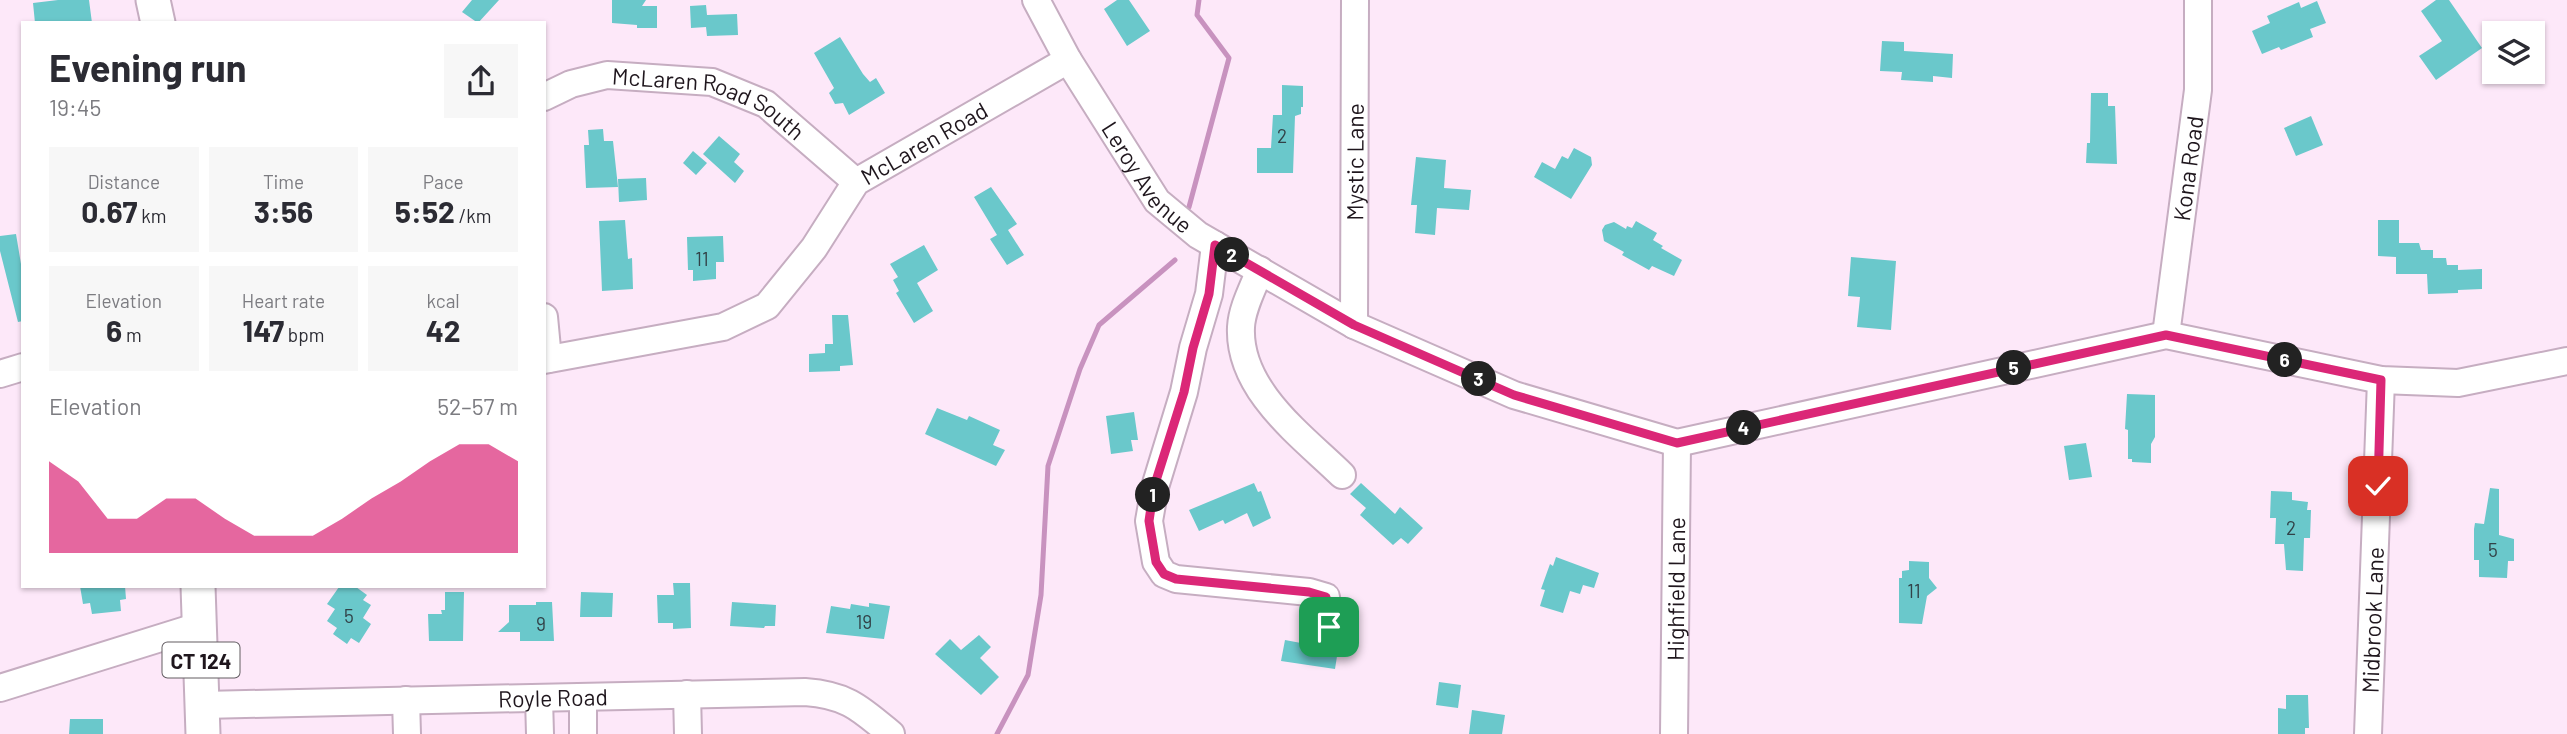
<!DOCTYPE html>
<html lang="en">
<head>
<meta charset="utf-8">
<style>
	:root { --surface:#fff; --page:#f7f7f7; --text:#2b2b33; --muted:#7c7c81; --accent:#db2777 }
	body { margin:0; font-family:Barlow,sans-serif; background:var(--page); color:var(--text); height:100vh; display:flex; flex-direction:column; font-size:26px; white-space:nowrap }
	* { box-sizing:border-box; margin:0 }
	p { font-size:23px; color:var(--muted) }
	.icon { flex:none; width:38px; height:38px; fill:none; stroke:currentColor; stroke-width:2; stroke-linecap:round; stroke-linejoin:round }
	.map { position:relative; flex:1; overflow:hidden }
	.panel { position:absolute; left:21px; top:21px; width:525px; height:567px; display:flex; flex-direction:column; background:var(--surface); border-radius:0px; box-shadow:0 2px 5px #0004 }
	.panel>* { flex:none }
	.controls { position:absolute; left:2482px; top:21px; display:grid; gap:14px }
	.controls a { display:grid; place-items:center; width:63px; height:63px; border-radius:0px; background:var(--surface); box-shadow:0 2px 5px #0004; font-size:35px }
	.pin { position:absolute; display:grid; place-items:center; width:60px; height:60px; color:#fff; margin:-30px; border-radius:14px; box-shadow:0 4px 10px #0006 }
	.km { position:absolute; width:35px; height:35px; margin:-18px; border-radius:50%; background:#222; color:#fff; font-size:19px; line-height:35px; text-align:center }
	.round { display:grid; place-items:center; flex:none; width:74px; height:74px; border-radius:0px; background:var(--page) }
	.overview { display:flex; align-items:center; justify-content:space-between; height:119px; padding:0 28px }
	h1 { font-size:38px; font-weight:700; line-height:52px }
	.stats { display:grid; grid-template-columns:repeat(3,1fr); gap:10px; height:119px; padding:7px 28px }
	.stats div { display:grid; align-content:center; border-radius:0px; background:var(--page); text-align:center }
	.stats b { font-size:30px; font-weight:700 }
	.stats small { font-size:19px; font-weight:400 }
	.stats p { font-size:19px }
	.chart { height:196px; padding:14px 28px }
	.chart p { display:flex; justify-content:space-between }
	.chart svg { width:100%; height:126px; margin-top:7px; fill:var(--accent); opacity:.7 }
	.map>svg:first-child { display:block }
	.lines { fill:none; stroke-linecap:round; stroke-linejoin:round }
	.stream { stroke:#c892bf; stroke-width:5 }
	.building { fill:#6ac8cb }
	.minor-casing { stroke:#c6adc1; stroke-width:30 }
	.major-casing { stroke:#c6adc1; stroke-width:37 }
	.minor { stroke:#fff; stroke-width:26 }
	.major { stroke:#fff; stroke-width:33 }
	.route-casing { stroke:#fff; stroke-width:14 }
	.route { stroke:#db2777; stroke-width:9 }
	.labels { text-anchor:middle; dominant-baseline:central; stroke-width:7; stroke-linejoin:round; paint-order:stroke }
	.number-label { font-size:19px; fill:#324248 }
	.shield { fill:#fff; stroke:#625c61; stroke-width:2 }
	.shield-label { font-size:21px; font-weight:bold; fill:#1f161d }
	.street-label { font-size:23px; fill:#1f161d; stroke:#fff }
</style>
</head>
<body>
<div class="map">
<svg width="2567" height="734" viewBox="0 0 2567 734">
	<rect width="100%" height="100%" fill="#fde8f9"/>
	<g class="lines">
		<path class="stream" d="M1189,207L1229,58L1197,15L1199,0
			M997,734L1028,675L1041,595L1048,466L1080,369L1099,325L1175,260"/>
	</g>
	<path class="building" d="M58,0H89L92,23H35L33,3Z
		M472,0H499L478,23L462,12Z
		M612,0H646L642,6H657V28H637V25L612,23Z
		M1117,0H1129L1150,31L1127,46L1104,9Z
		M2436,0H2449L2482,48L2436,80L2419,56L2442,41L2421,11Z
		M2317,1L2326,23L2310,29L2313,37L2281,50L2279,47L2262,54L2252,31L2270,23L2267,16L2299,2L2301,8Z
		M706,5L707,15L737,14L738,35L707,36L706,27L691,28L690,6Z
		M840,37L863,74L870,82L876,78L885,93L849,115L843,103L835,104L829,93L834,88L814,53Z
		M1882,41L1904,42V51L1953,54L1952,78L1933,76V82L1901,80L1902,72L1880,71Z
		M1282,85L1303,86V107H1301V114L1295,116L1293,173H1257V148H1271L1273,115H1282Z
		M2091,93H2108V106H2115L2117,164L2086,163L2087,143H2090Z
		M2311,116L2323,145L2296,156L2284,128Z
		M603,129L604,141H613L618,187L586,188L584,145H589L588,130Z
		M719,136L740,154L734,162L744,171L735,183L703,154Z
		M1574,148L1591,157L1592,165L1571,199L1534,177L1542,162L1555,169L1562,156L1568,159Z
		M693,151L707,163L696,175L683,163Z
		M1416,157L1446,160L1444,188L1471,190L1469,210L1437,208L1435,235L1415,233L1417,205H1411Z
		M646,178L647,200L619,202L618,179Z
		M991,187L1017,224L1008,230L1024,255L1007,265L990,239L997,235L974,197Z
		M625,220L628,259L632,258L633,289L602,291L599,221Z
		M2378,220H2399V243H2419L2421,250H2433V258H2446L2447,265H2458V270L2482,269V289L2458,290V293L2428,294L2427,274H2396V257L2378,256Z
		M1636,221L1657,233L1653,240L1663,246L1661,248L1682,260L1674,276L1652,266L1649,270L1622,255L1624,252L1604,241L1602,230L1605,225L1614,222L1626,229L1627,226L1632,228Z
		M16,234L23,276V321L18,322L0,251V236Z
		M723,236L724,262H716V279L693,281V270H688L687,237Z
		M924,245L938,270L917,283L933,311L914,323L896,293L899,291L893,280L898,277L890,264Z
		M1851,257L1896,261L1891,330L1857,327L1860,297L1848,296Z
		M832,315H848L853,365L840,366V371L809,372V354L825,353V344H833Z
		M2127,394L2155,395V437L2151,444V463L2132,462V459H2128V430L2125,429Z
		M937,408L967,420L969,416L1000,430L993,445L1005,450L996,466L925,434Z
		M1134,412L1138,440H1131L1133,451L1111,454L1106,416Z
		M2086,443L2092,477L2069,480L2064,446Z
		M1254,483L1258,492L1261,491L1271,518L1253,527L1247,513L1225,524L1223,520L1199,531L1189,510Z
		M1361,483L1395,514L1400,507L1423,528L1408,544L1401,538L1393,545L1360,515L1366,508L1350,494Z
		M2490,488L2499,489V535L2514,539V561H2508L2507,578L2479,577V560H2474V529L2475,523L2484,524Z
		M2271,491L2292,492V500L2308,502L2307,510H2311L2310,538H2304L2303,571L2286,570L2284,544H2275L2276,518H2270Z
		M1556,557L1599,573L1594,588L1583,585L1580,594L1570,591L1563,613L1540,606L1545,590L1541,589L1550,564L1553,566Z
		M1909,561L1929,562V578L1937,588L1927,596L1922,624L1899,623V578H1902V571L1909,570Z
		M673,583H690L691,628L673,629V623H658L657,595H674Z
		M80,586H125L126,599L120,600L121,611L92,614L90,603L83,604Z
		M339,587H356L367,595L363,600L371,605L363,618L371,624L359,643L351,638L347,644L333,634L337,628L327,621L335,609L327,604Z
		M445,592H464L463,641H429L428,614H442L441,610H445Z
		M581,592L613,593L612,617H580Z
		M536,602H552L554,641H520V632H498L509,622V605H536Z
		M732,602L776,605L775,626H765L764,628L730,626Z
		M869,603L890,606L884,639L826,633L831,606L850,609L851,604L869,607Z
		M979,635L991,647L980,658L999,677L981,695L935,654L950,639L961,650Z
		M1285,640L1338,650L1335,669L1281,661Z
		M1439,682L1461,685L1458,708L1436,705Z
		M2286,695H2308L2309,728H2305V734H2278V708L2286,709Z
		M1472,710L1505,715L1502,734H1469Z
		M70,719H103V734H69Z"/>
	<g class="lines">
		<g class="minor-casing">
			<g id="minor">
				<path id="s1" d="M1036,0L1068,60L1157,201L1198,235L1354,325L1514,395L1677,443L2166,335L2381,380L2458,383L2567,361"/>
				<path id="s2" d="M544,97L571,84L607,75L712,82L766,104L856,182"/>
				<path d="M1215,245L1209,294L1193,348L1184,392L1155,487L1149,521L1156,562L1164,574L1176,579L1309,592L1326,597L1329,627"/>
				<path d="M1260,270C1253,288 1242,308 1241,327C1238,390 1302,436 1342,475"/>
				<path d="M544,317L548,359"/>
				<path id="s3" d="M1354,325L1355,0"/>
				<path id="s4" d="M2166,335L2198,90V0"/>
				<path id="s5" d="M544,360L723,327L767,306L814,248L856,182L1068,60"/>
				<path d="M0,374L23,367"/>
				<path d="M0,688L199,626"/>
				<path d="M687,694L688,734"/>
				<path d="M583,697V734"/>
				<path d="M539,698L540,734"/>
				<path d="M406,700L407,734"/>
				<path id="s6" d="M203,705L805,692C847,695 860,708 891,734"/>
				<path id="s7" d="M1674,734L1677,443"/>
				<path id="s8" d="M2368,734L2381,380"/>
			</g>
		</g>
		<g class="major-casing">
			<path id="major" d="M153,0L158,23
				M198,586L203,734"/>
		</g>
		<use href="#minor" class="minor"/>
		<use href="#major" class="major"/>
	</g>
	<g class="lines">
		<g class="route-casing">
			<path id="route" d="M1329,627L1326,597L1309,592L1176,579L1164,574L1156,562L1149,521L1154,487L1184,392L1193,348L1209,294L1215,245L1354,325L1514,395L1677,443L2166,335L2381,380L2378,486"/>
		</g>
		<use href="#route" class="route"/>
	</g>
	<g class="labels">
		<g class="number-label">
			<text x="1282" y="135">2</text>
			<text x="702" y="258">11</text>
			<text x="2291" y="527">2</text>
			<text x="2493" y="549">5</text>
			<text x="1914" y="590">11</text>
			<text x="349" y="615">5</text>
			<text x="864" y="621">19</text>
			<text x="541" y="623">9</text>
		</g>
		<rect class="shield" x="162.5" y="642.5" width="77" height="35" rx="5"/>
		<g class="shield-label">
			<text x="201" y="660">CT 124</text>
		</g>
		<g class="street-label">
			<text stroke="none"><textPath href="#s2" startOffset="175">McLaren Road South</textPath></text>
			<text stroke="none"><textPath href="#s5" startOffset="462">McLaren Road</textPath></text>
			<text stroke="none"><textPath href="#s3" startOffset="163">Mystic Lane</textPath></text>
			<text stroke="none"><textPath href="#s4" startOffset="168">Kona Road</textPath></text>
			<text stroke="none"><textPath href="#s1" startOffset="210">Leroy Avenue</textPath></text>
			<text stroke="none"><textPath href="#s7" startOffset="145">Highfield Lane</textPath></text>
			<text stroke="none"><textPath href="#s8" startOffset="114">Midbrook Lane</textPath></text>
			<text stroke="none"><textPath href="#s6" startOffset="350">Royle Road</textPath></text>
		</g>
	</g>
</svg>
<div class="controls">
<a><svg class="icon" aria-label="layers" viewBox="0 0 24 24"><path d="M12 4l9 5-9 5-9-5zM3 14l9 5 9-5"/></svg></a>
</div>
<div class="pin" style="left:1329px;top:627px;background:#1e9e55"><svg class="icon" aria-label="arrive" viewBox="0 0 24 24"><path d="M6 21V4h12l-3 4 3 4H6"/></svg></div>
<div class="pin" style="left:2378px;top:486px;background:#d93025"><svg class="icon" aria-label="check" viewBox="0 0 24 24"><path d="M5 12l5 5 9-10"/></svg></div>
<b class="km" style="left:1153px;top:495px">1</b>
<b class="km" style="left:1232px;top:255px">2</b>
<b class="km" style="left:1479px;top:379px">3</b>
<b class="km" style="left:1744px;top:428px">4</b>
<b class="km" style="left:2014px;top:368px">5</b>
<b class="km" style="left:2285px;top:360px">6</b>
<section class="panel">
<div class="overview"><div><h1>Evening run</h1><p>19:45</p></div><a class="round"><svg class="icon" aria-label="share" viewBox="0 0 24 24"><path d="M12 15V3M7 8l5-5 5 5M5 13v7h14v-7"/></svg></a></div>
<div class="stats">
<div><p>Distance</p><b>0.67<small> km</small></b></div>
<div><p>Time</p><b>3:56</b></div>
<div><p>Pace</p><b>5:52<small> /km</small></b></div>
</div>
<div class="stats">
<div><p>Elevation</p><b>6<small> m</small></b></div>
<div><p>Heart rate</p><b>147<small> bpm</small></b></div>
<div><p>kcal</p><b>42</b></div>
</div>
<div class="chart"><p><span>Elevation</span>52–57 m</p>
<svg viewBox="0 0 160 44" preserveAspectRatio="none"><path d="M0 44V12L10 19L20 32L30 32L40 25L50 25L60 32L70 38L80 38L90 38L100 32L110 25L120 19L130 12L140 6L150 6L160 12V44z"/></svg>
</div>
</section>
</div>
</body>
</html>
